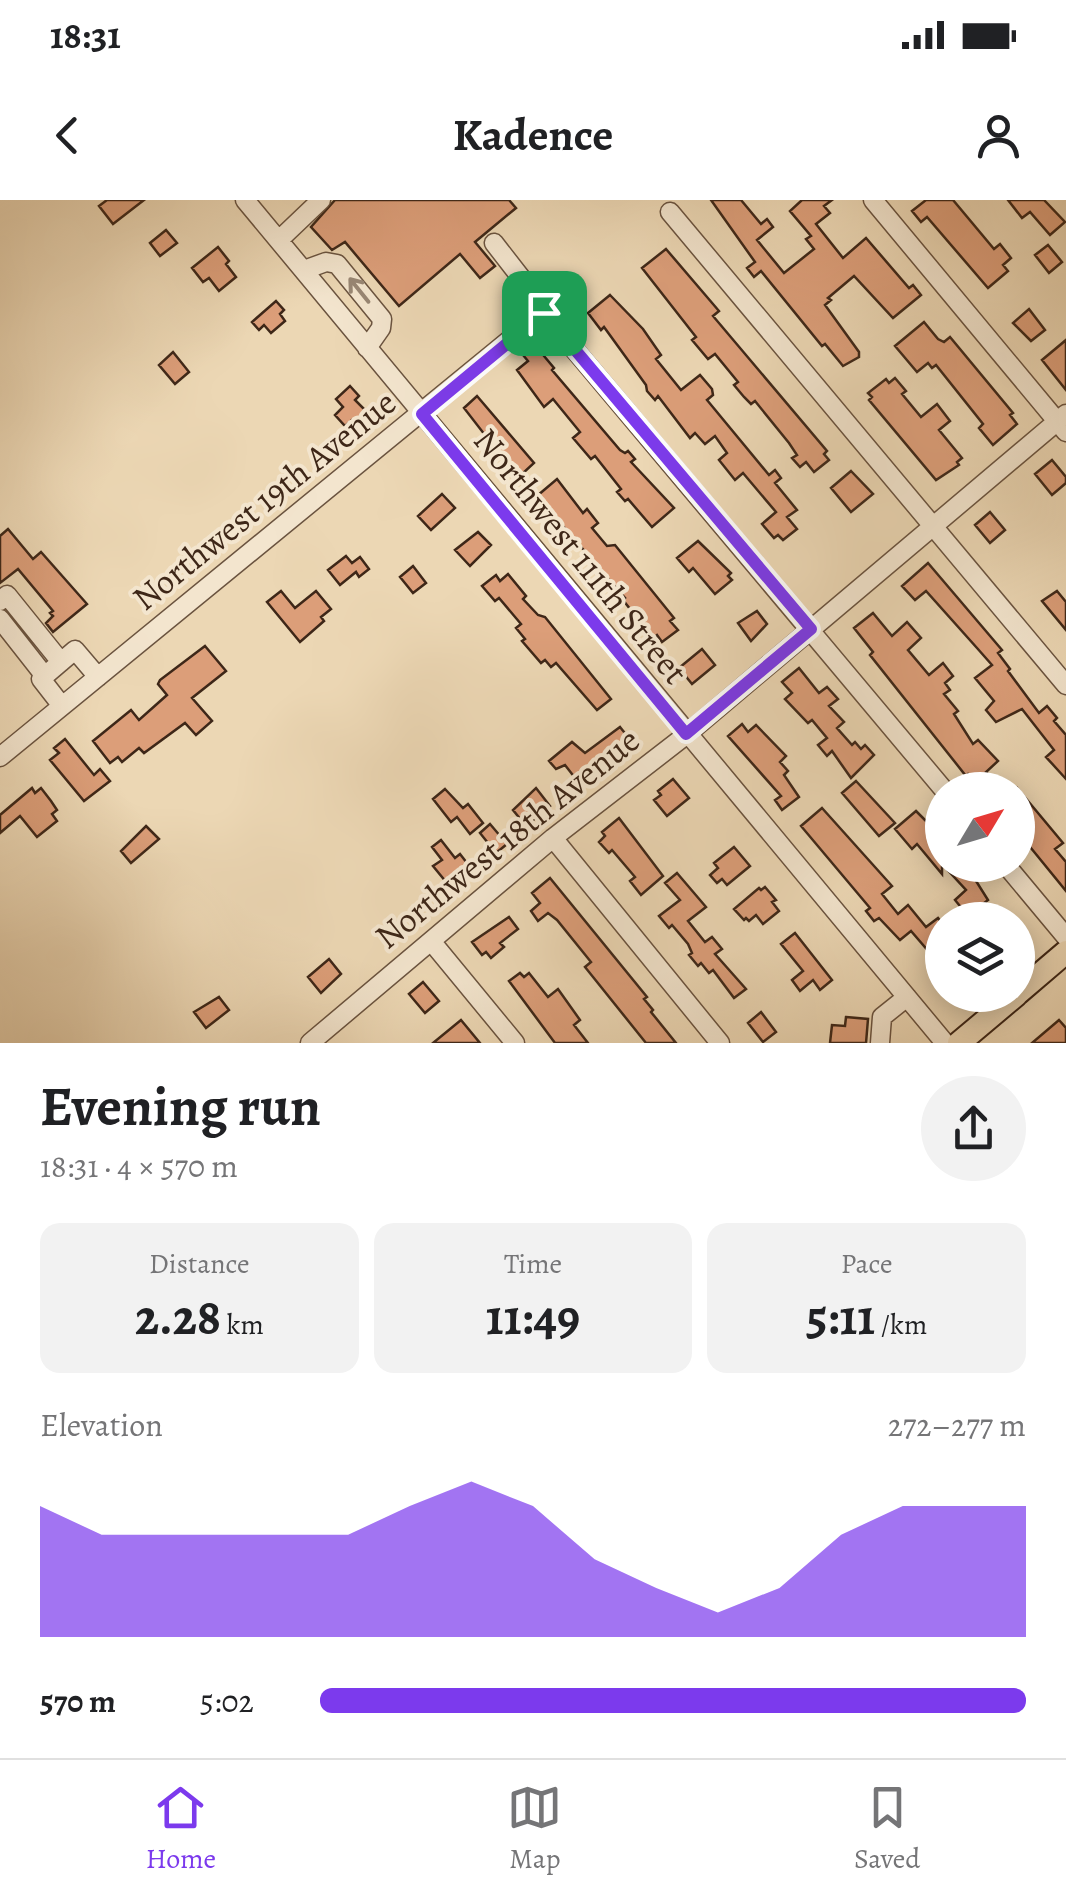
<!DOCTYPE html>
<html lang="en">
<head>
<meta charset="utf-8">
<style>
	:root { --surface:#fff; --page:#f2f2f2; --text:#202124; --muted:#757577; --line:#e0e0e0; --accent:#7c3aed }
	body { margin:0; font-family:Alegreya,serif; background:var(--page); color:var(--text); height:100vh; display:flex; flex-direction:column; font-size:38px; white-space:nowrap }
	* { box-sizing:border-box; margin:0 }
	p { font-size:32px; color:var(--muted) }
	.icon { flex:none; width:55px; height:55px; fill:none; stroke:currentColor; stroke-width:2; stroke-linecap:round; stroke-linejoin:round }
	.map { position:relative; height:843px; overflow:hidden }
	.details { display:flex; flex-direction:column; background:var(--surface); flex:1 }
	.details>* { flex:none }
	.needle { width:65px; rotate:52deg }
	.controls { position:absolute; left:925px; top:572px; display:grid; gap:20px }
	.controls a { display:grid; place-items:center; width:110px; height:110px; border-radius:50%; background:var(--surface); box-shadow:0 5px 25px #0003; font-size:50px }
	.pin { position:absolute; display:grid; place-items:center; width:85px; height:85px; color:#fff; margin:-42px; border-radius:20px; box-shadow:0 5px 15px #0006 }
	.round { display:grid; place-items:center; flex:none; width:105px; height:105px; border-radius:52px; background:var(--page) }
	.summary { display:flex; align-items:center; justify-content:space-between; height:170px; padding:0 40px }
	h1 { font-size:55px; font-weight:700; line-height:75px }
	.figures { display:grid; grid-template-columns:repeat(3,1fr); gap:15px; height:170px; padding:10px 40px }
	.figures div { display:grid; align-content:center; border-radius:20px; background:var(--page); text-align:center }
	.figures b { font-size:50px; font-weight:700 }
	.figures small { font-size:28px; font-weight:400 }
	.figures p { font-size:28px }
	.chart { height:280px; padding:20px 40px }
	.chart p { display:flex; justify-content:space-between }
	.chart svg { width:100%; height:180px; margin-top:10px; fill:var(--accent); opacity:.7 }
	ul { padding:0 40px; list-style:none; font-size:32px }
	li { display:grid; grid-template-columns:160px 120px 1fr; align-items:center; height:75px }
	li i { height:25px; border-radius:12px; background:var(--accent) }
	.status { display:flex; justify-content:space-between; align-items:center; height:70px; padding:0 50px; background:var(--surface); direction:ltr }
	.status svg { height:28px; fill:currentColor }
	header { display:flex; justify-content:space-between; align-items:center; height:130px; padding:0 40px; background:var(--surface); font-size:45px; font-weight:700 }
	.tab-bar { display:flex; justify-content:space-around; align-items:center; height:140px; border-top:2px solid var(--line); background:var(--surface); font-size:28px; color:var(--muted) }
	.tab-bar a { display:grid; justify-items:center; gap:5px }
	.tab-bar .current { color:var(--accent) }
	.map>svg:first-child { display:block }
	.building { fill:#dc9e79; stroke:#3e2718; stroke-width:2.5 }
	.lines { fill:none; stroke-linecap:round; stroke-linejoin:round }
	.minor-casing { stroke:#6a533f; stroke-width:21 }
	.major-casing { stroke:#3e2718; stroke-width:26 }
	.minor { stroke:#f3e5ce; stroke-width:18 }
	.major { stroke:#ecd7b4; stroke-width:22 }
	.oneway { stroke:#988673 }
	.route-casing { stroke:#fff; stroke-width:20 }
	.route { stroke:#7c3aed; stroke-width:12 }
	.labels { text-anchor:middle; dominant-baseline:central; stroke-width:8; stroke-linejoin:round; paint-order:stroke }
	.street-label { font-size:35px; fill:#3e2718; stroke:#f3e5ce }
</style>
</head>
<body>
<div class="status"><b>18:31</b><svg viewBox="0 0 49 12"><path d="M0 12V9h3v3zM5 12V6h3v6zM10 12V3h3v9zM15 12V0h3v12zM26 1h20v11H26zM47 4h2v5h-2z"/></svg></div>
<header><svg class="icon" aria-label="back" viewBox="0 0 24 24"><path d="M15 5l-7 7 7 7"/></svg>Kadence<svg class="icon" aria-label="person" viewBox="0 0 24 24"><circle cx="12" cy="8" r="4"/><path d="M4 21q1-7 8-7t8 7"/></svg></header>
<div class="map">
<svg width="1066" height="843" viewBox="0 0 1066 843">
	<rect width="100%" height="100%" fill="#ecd7b4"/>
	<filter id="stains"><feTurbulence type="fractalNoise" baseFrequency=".002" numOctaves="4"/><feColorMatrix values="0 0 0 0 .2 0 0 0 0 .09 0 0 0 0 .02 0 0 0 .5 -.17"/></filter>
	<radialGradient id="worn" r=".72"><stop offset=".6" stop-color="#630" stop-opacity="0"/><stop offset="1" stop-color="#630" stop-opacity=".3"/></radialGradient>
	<path class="building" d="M107,0H144L113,24L99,6Z
		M335,0H509L516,8L475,42L495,66L480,78L460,54L399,106L345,42L332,50L311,27Z
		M711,0H741L761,24L767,19L773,27L757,40L784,73L814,49L806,39L811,36L790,11L802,0H832L824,6L830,13L816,24L843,58L866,38L909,88L913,85L921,95L893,118L854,76L828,98L831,100L825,105L859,152V157L843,166L825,144L822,146L761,71L754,77L747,68L755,62Z
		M926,0H953L994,49L1000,44L1011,58L1003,65L1008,71L988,88L927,17L921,22L912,11Z
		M1008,0H1044L1065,22L1050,35L1030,12L1022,18Z
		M166,30L177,43L160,56L150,43Z
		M1048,45L1062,62L1049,73L1035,55Z
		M218,47L229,61L226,64L236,77L219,91L209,78L203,82L192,68Z
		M666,49L719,111L713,116L827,251L824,254L829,260L814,272L806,262L800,267L792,258L797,255L789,243L755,201L751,204L744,197L734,185L738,182L715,154L708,159L692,140L696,137L642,68Z
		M610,95L643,129L661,155L656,159L681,190L700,175L712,189L713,195L707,200L769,275L775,270L781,278L775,283L797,310L787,317L797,329L783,340L778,335L774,338L762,324L776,312L743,273L735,280L719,260L727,253L715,236L705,244L695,233L690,238L658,196L655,200L647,191L646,185L604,127L601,130L588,113Z
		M276,101L284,110L280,114L285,121L271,133L264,125L259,130L252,122Z
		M1029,109L1045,130L1031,141L1013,123Z
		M924,122L938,139L944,142L950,137L1013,213L1010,215L1017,224L993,245L979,228L983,224L936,165L932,168L928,163L917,172L895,146Z
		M1066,140V190L1042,160Z
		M533,147L537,152L539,150L554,168L552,170L620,250L625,253L628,251L635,259L631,262L674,308L652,327L628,299L625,301L617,292L621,289L595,256L591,259L573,238L580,232L553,199L544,207L517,170L528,161L523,155Z
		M173,152L189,172L175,184L159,165Z
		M895,178L906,191L902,194L921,217L937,204L950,221L939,230L962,258L957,262L959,265L936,280L869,200L872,197L868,193L886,179L889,183Z
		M350,186L359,196L355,200L368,213L358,223L352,220L345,226L335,215L343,207L336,199Z
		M477,196L534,263L521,275L502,257L464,208Z
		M1052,260L1066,277V283L1052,295L1035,274Z
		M851,271L873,294L851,312L831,288Z
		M557,279L583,313L587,309L598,323L592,328L607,346L615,345L674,418L670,421L678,430L662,442L657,435L653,438L623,400L625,398L537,296Z
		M442,294L455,308L431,330L418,316Z
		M990,312L1005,330L990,343L975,325Z
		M8,329L33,359L41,352L87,404L53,432L46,423L53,416L50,413L53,411L18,369L0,383V336Z
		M478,332L491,345L470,366L455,350Z
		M698,341L731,373L728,376L732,380L715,394L693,368L689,372L677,358Z
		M346,356L352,363L360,357L369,369L359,377L356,372L340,385L328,370Z
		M928,363L1002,450L998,453L1010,469L1008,471L1039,513L1047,506L1057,518L1054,521L1066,535V579L1046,557L1054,550L1022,509L996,522L986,510L994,501L975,478L992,465L977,448L926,391L915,400L902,386Z
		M413,366L426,383L413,393L400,377Z
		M508,374L526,396L523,399L538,415L545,417L611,499L597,510L556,463L551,467L545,460L541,463L522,441L525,439L516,428L521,424L499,398L495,401L482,386L496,375L500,381Z
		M281,391L295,408L316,391L331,409L321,417L324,421L300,442L267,402Z
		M1057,391L1066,402V430L1042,401Z
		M757,411L767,424L751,441L738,423Z
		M873,413L892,436L907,422L921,438L908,450L929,475L943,463L953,476L945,483L950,490L944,494L958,511L954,514L973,544L978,540L998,561L986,572L1002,590H981L968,574L966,576L870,455L873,452L854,428Z
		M205,446L226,471L192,498L212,521L196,535L185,523L144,553L139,548L122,562L118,557L110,563L93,541L131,510L139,520L167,495L158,484L160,480Z
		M702,449L715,465L692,484L679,468Z
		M799,468L819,493L827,487L838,499L829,506L844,522L837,528L852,545L855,542L861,549L865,545L874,555L851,578L832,551L827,556L818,545L827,538L812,520L808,523L785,499L792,493L782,482Z
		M742,524L748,532L756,525L786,556L780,562L788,571L784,575L799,597L782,610L775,600L781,596L728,536Z
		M620,527L632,542L611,559L605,553L587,568L591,573L579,583L565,565L556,569L549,561L572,542L585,553Z
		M65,539L94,575L100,569L110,581L84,601L50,560L59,553L54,548Z
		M673,579L689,598L667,616L654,600L661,595L658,591Z
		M856,581L895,623L879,636L842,593Z
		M32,588L35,593L41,588L51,601L57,610L52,614L57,621L37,637L20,616L0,633V615Z
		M536,588L550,606L526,626L513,610Z
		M445,589L463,608L468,604L483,623L470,634L457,617L451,622L433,599Z
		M1018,589L1063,643L1055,649L1066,662V691L1022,637L1018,641Z
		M822,608L892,686L882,694L898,714L908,705L926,727L938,718L942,723V743L930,753L911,731L900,740L879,718L874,721L866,711L870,708L801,626Z
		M916,611L942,637V674L917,644L912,649L895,629Z
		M619,618L663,676L641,695L630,681L635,677L612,650L609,653L599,642L605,636L602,632Z
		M490,624L507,644L496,653L480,633Z
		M146,626L159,639L131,663L121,651Z
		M441,640L455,658L460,654L467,663L464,667L469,673L451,688L433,666L442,660L432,647Z
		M734,647L750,666L727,685L722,679L717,683L710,675L718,668L714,663Z
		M943,665H966L988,700L968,716L955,700L966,690Z
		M677,673L706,707L688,721L705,742L712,737L722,749L715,754L746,789L734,798L713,770L709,773L701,763L698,766L689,755L692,753L688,744L672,725L669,728L659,716L680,700L665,683Z
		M550,678L647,797L644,799L653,810L651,812L676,843H646L585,767L591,762L557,720L548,713L538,721L531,711L540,703L532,693Z
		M765,687L776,700L772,702L779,711L763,724L756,715L749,721L746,718L744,720L734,709L759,688L761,690Z
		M509,717L518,729L500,743L504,747L491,758L486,752L482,755L472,742Z
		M795,733L832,780L820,790L813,780L800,791L792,780L803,771L781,744Z
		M329,759L341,774L321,793L308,777Z
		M520,773L524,777L529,773L548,797L558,789L580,820L574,825L588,843H555L509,781Z
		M423,782L439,801L425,813L409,794Z
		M219,797L229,810L206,828L194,812Z
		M761,812L776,832L763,842L748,823Z
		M846,817L868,819L866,843H830L832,825L845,826Z
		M461,820L480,843H433Z
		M1059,820L1066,828V843H1032Z"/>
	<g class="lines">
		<g class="minor-casing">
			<path id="minor" d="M245,0L945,843
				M873,0L1066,232
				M670,12L1066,485
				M279,40L321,0
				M494,43L522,79L532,99L944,590
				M304,70L326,62L337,64L382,119L381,128L367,148
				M0,401L7,395L61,462
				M0,419L44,475
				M62,506L41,479L75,450L98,477
				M0,557L568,92
				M553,638L720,843
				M1006,665L1066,737
				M431,741L515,843
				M310,843L553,638L686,535L1066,214
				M880,843L882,817L907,797"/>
		</g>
		<g class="major-casing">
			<path id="major" d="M1018,793L1066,752
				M959,843L1016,795"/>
		</g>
		<use href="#minor" class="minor"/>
		<use href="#major" class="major"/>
	</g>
	<defs><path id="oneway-shaft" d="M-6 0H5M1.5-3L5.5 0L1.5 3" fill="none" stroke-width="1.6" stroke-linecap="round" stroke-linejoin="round" transform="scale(2.5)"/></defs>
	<use class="oneway" href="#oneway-shaft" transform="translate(359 90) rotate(-129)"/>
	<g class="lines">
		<g class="route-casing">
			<path id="route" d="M544,113L811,429L686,534L422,214Z"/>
		</g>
		<use href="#route" class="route"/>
	</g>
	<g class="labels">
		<g class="street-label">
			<text transform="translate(264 300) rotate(-39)">Northwest 19th Avenue</text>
			<text transform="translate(581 356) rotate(51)">Northwest 111th Street</text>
			<text transform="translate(507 638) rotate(-39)">Northwest 18th Avenue</text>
		</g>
	</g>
	<rect width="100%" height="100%" filter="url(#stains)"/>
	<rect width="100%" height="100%" fill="url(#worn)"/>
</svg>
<div class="controls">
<a><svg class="needle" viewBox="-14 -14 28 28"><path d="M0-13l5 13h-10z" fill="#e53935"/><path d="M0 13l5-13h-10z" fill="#757577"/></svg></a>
<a><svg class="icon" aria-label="layers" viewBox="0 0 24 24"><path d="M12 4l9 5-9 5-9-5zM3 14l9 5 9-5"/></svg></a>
</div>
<div class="pin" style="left:544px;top:113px;background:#1e9e55"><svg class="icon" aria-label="arrive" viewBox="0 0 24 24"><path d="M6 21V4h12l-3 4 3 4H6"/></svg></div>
</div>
<section class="details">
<div class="summary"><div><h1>Evening run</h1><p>18:31 · 4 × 570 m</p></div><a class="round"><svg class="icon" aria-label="share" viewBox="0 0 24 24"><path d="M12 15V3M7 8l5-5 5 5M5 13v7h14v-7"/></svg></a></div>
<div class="figures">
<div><p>Distance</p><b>2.28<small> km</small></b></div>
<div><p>Time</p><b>11:49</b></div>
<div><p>Pace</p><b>5:11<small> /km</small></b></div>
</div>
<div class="chart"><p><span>Elevation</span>272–277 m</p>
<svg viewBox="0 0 160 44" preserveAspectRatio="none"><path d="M0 44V12L10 19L20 19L30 19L40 19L50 19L60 12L70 6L80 12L90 25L100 32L110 38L120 32L130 19L140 12L150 12L160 12V44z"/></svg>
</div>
<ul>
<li><b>570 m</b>5:02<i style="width:100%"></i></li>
</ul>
</section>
<nav class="tab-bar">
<a class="current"><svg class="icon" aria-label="home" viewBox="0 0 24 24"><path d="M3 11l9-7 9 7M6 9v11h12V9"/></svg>Home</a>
<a><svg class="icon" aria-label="map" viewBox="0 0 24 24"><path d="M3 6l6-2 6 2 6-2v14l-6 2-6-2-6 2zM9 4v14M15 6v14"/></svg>Map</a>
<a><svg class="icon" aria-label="saved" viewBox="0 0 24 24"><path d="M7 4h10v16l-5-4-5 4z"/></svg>Saved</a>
</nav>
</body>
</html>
